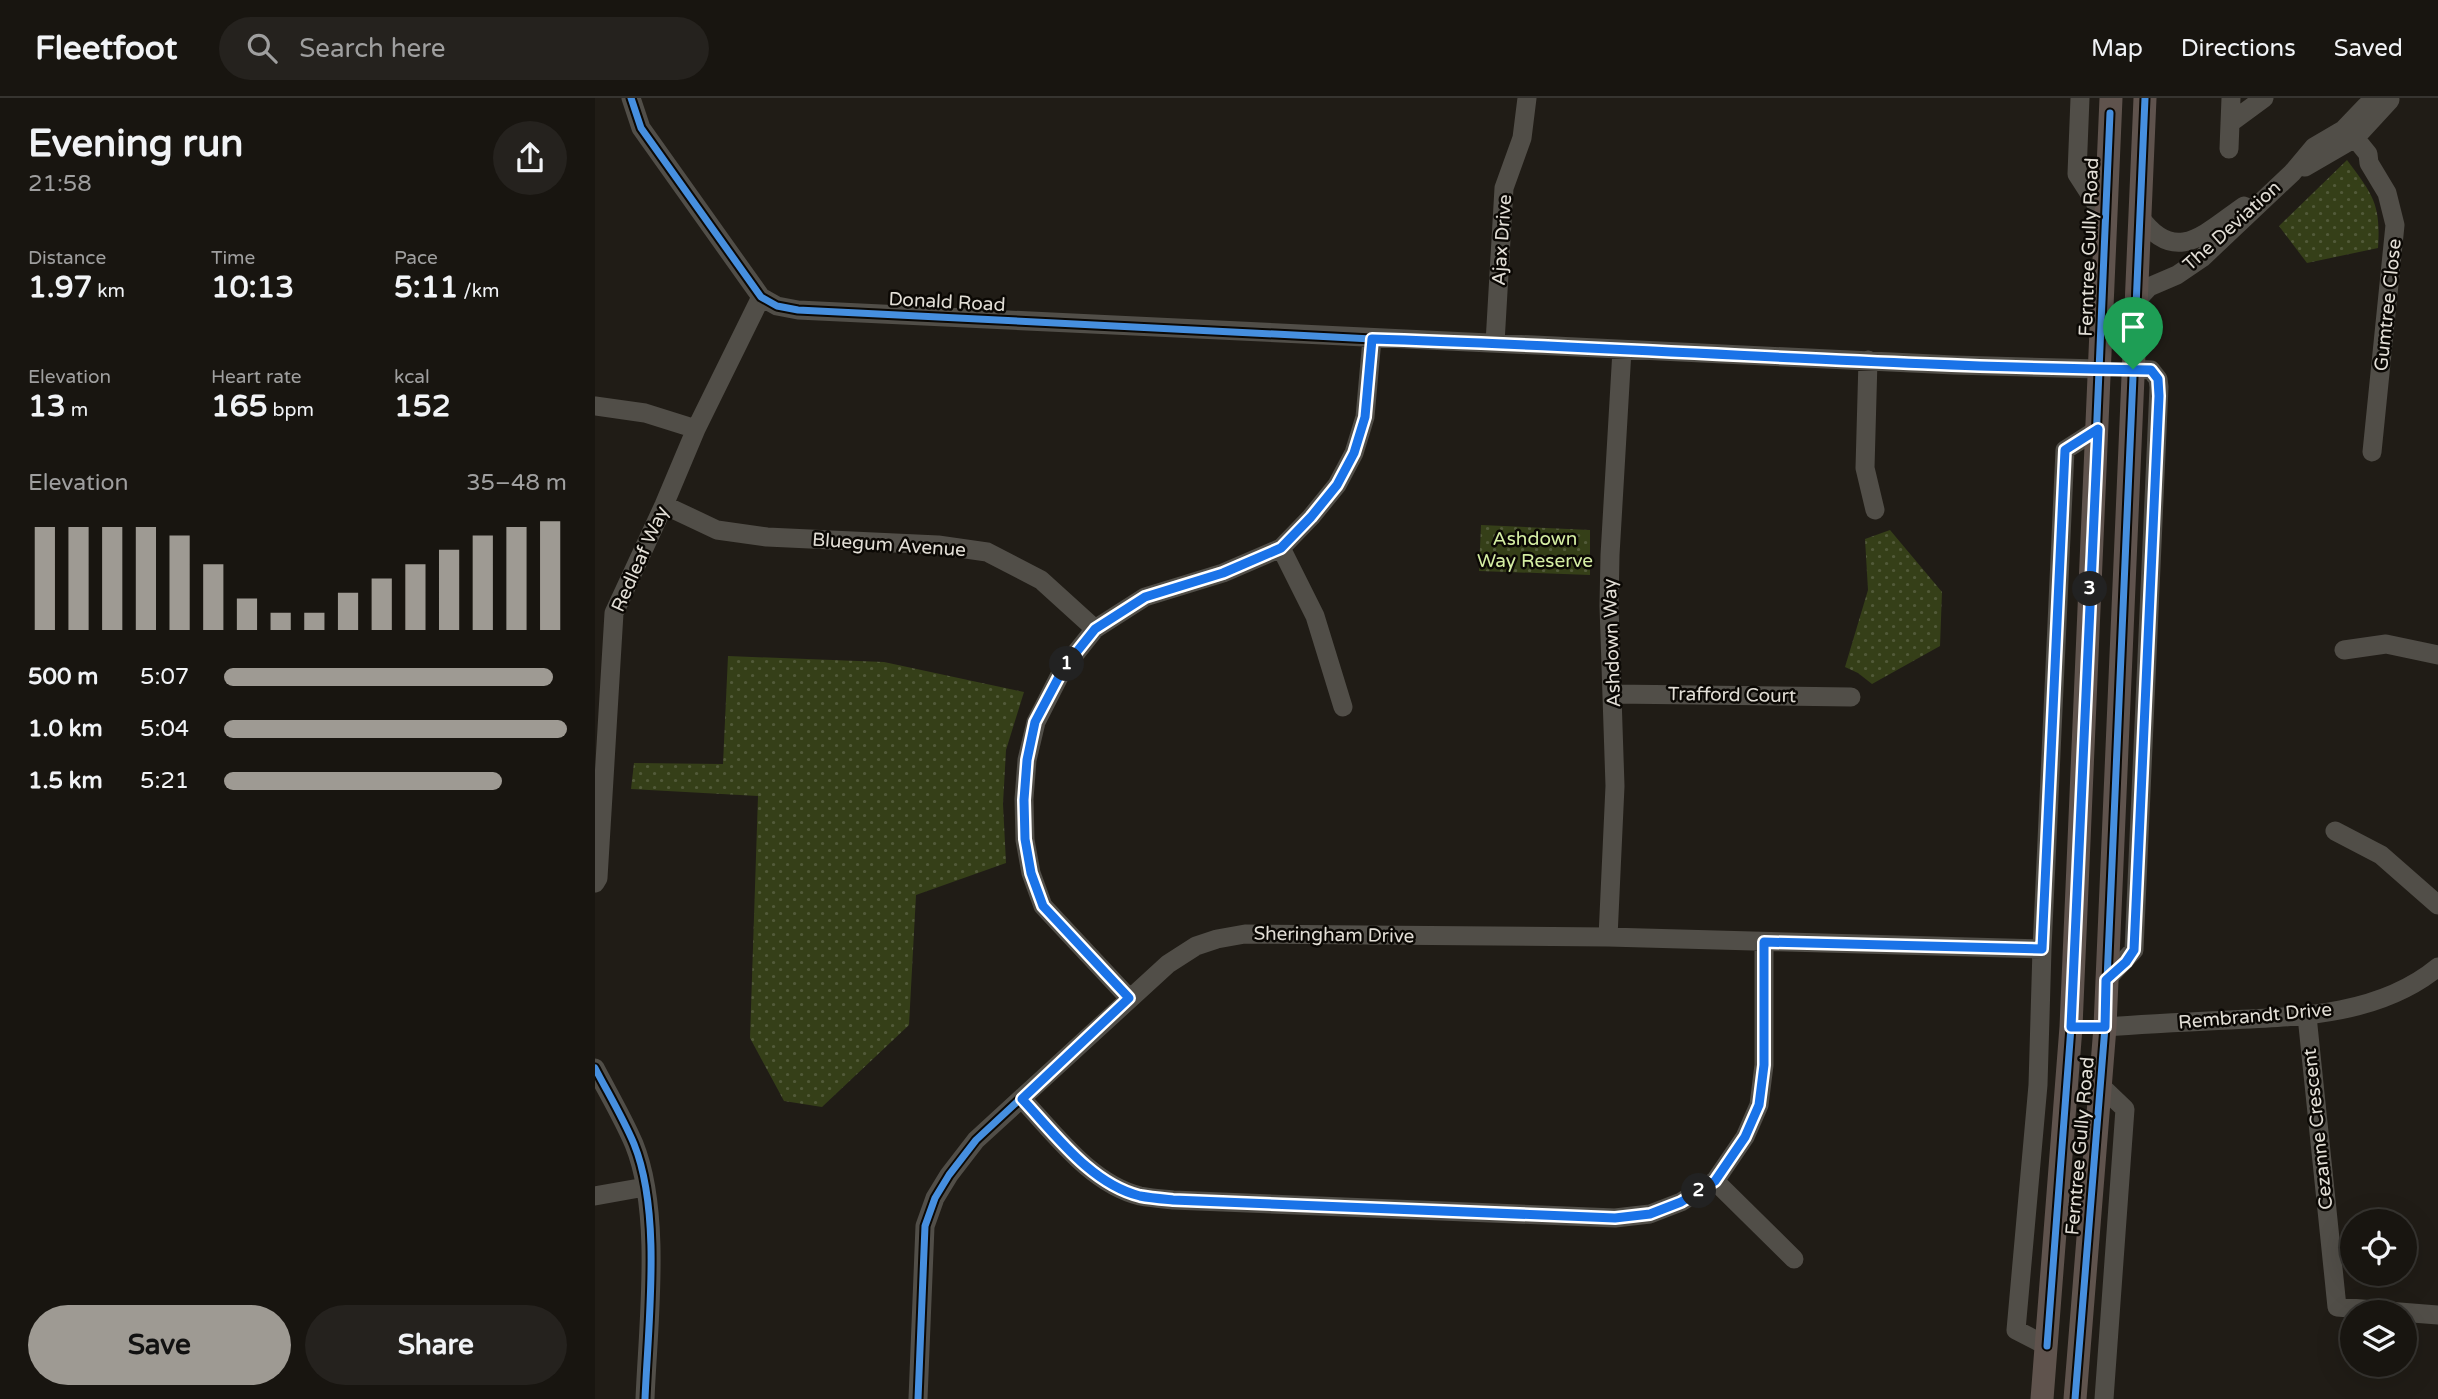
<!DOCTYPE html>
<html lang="en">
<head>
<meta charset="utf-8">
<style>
	:root { --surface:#181510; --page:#25221e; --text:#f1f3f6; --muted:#9f9f9f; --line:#363430; --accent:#9e9a93 }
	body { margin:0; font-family:"Varela Round",sans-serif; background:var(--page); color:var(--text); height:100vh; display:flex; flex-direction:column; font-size:26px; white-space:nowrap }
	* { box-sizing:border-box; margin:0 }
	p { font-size:23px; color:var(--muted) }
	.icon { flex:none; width:38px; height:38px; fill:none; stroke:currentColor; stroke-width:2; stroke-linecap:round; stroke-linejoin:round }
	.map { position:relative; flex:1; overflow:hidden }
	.panel { display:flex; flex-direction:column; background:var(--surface); width:595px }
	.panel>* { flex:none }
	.fabs { position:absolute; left:1745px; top:1111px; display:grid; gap:14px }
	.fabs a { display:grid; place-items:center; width:77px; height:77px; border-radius:50%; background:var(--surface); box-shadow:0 7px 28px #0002,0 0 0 2px var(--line); font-size:35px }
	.pin { position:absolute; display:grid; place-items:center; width:60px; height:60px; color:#fff; margin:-72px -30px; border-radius:50% 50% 50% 0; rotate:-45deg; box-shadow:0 0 7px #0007 }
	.pin .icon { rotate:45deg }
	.km { position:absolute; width:35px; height:35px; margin:-18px; border-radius:50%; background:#222; color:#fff; font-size:19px; line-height:35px; text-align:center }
	.round { display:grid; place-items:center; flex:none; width:74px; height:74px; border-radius:37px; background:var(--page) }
	.summary { display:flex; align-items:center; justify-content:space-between; height:119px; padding:0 28px }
	h1 { font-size:38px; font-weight:800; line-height:52px }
	.metrics { display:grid; grid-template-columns:repeat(3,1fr); gap:10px; height:119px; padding:7px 28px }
	.metrics div { display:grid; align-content:center }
	.metrics b { font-size:30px; font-weight:800 }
	.metrics small { font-size:19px; font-weight:400 }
	.metrics p { font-size:19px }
	.chart { height:196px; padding:14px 28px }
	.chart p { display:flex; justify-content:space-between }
	.chart svg { width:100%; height:126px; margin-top:7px; stroke:var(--accent); stroke-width:6 }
	.cta { display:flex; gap:14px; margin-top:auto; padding:14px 28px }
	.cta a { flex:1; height:80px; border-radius:42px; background:var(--accent); color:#111; font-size:28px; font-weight:800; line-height:80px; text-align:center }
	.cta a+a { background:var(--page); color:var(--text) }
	ul { padding:0 28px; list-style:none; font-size:23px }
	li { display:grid; grid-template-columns:112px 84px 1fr; align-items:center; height:52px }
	li i { height:18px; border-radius:9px; background:var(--accent) }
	header { display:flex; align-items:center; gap:42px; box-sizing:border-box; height:98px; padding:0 35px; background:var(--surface); border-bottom:2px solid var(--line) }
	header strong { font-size:33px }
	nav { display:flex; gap:38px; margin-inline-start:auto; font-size:24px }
	.search { width:490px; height:63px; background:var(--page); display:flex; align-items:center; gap:18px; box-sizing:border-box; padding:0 24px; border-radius:38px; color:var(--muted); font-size:26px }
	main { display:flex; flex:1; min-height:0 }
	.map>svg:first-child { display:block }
	.park { fill:url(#park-dots) }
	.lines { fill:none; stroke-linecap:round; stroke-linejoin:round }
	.minor { stroke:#514e48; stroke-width:19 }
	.major { stroke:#5f534d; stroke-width:23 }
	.cycleway-casing { stroke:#0b0804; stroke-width:11 }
	.cycleway { stroke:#468fdf; stroke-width:7 }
	.route-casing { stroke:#fff; stroke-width:14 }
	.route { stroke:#1a73e8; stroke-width:9 }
	.labels { text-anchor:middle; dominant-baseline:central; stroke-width:5; stroke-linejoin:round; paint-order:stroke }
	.street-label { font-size:19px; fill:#e2ded6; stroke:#0b0804 }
	.park-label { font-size:19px; fill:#d5eea3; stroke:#0b0804 }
</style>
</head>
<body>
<header>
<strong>Fleetfoot</strong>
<div class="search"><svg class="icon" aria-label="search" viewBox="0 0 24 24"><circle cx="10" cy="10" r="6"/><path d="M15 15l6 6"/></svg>Search here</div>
<nav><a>Map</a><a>Directions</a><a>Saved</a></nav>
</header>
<main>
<section class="panel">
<div class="summary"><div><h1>Evening run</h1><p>21:58</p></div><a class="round"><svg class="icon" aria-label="share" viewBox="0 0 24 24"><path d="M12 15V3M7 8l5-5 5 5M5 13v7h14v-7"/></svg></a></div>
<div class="metrics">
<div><p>Distance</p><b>1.97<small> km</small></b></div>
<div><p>Time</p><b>10:13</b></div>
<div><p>Pace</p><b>5:11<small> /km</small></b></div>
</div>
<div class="metrics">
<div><p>Elevation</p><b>13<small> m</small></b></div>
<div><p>Heart rate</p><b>165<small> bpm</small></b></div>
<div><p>kcal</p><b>152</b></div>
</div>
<div class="chart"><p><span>Elevation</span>35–48 m</p>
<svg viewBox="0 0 160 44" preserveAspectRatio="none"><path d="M5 44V8M15 44V8M25 44V8M35 44V8M45 44V11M55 44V21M65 44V33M75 44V38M85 44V38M95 44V31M105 44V26M115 44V21M125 44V16M135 44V11M145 44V8M155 44V6"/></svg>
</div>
<ul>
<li><b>500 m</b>5:07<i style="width:96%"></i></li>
<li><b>1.0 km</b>5:04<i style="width:100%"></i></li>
<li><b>1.5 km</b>5:21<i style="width:81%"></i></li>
</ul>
<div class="cta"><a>Save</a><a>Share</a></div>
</section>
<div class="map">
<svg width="1843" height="1301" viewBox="0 0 1843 1301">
	<defs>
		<pattern id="park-dots" width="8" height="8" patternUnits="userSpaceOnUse" patternTransform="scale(1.75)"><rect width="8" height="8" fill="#353f18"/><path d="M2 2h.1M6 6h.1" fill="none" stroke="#525a39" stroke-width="1.8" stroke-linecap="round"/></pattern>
	</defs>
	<rect width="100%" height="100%" fill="#201c16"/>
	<path class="park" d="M1752,62C1778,97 1786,106 1783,150L1712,165L1684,128Z
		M886,427L995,432V477L884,473Z
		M1295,432L1347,494L1345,548L1277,586L1263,575L1250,569L1273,492L1270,441Z
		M133,558L289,564L429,594L411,652L408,706L411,765L321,797L314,927L227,1009L189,1003L155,940L163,698L36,691L39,665L128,666Z"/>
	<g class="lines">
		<path class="minor" d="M36,0L46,30L166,199L182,208L203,212L1359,267L1504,271
			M1485,0L1482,76L1511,121
			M1635,25L1669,0
			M1748,32L1760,40L1773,56L1774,65L1792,95L1800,127L1777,354
			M1634,51L1636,0
			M1710,69L1760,40L1795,2
			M1545,119C1581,169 1611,134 1649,108
			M1542,202L1554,189L1582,177L1607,160L1697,75L1719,49L1748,32L1771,8L1788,0
			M900,245L909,90L927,40L932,0
			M1273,262L1270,370L1280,412
			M0,308L50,315L101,331
			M69,407L122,432L172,439L343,447L392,454L446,482L500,531
			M686,450L720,518L748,609
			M1749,552L1791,546L1843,557
			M1018,596L1256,599
			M1740,733L1786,757L1843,807
			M0,785L3,780L19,515L69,407L101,331L166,199
			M1013,839L1020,688L1014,508L1015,457L1027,252
			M1511,882L1539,852L1564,289L1563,281L1556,272L1538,271
			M534,900L448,808L436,775L430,742L429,701L432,662L441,624L468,571L500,531L550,499L628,475L686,450L716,419L742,387L759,355L770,319L777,241
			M1712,918L1742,1209L1843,1217
			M1510,929C1551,926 1592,924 1633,922C1704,919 1785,917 1843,869
			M0,970C13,995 28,1020 39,1046C67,1115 53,1226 50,1301
			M1506,988L1530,1011L1509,1301
			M427,1001C460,1036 496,1086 545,1098C556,1100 568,1101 578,1102L1020,1120L1055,1116L1086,1104L1120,1083L1150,1039L1164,1007L1169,967V844
			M1120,1083L1199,1161
			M0,1098L50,1089
			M1452,1248L1421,1232L1443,987L1447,851L1470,352L1503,331
			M323,1301L330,1128L340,1100L354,1077L381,1042L573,866L601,848L622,841L650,836L1013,839L1447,851"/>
		<path class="major" d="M1447,1301L1476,929L1516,0
			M1480,1301L1510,929L1550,0"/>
		<g class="cycleway-casing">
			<path id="cycleway" d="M36,0L46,30L166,199L182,208L203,212L777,241L770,319L759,355L742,387L716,419L686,450L628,475L550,499L500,531L468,571L441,624L432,662L429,701L430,742L436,775L448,808L534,900L381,1042L354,1077L340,1100L330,1128L323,1301
				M0,970C13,995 28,1020 39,1046C67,1115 53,1226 50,1301
				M1452,1248L1476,929L1515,15
				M1480,1301L1510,929L1550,0"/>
		</g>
		<use href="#cycleway" class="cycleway"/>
	</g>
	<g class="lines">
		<g class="route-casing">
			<path id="route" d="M777,241C1037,249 1296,269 1556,272L1563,281L1564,298L1539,852L1531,864L1511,882L1510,929H1476L1503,331L1470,352L1447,851L1169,844V967L1164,1007L1150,1039L1120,1083L1086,1104L1055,1116L1020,1120L578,1102C568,1101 556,1100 545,1098C496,1086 460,1036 427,1001L534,900L448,808L436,775L430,741L429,702L432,662L440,624L468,571L500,531L550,499L628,475L686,450L716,419L742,387L759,355L770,319Z"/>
		</g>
		<use href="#route" class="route"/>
	</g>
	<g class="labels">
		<g class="street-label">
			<text transform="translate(1637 128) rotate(-42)">The Deviation</text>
			<text transform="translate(907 142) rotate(-86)">Ajax Drive</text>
			<text transform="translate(1494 149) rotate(-88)">Ferntree Gully Road</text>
			<text transform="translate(352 204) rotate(3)">Donald Road</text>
			<text transform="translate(1793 207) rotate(-84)">Gumtree Close</text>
			<text transform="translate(294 447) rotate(4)">Bluegum Avenue</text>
			<text transform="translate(45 461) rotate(-66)">Redleaf Way</text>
			<text transform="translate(1017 545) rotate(-92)">Ashdown Way</text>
			<text transform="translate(1137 597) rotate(1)">Trafford Court</text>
			<text transform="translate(739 837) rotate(1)">Sheringham Drive</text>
			<text transform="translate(1660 918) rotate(-5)">Rembrandt Drive</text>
			<text transform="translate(1723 1031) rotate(-96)">Cezanne Crescent</text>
			<text transform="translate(1485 1048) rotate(-85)">Ferntree Gully Road</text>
		</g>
		<g class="park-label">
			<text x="940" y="441">Ashdown<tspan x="940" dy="22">Way Reserve</tspan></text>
		</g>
	</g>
</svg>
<div class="fabs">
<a><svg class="icon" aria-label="locate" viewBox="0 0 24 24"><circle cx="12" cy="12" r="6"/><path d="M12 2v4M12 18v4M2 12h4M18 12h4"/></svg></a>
<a><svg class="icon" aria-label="layers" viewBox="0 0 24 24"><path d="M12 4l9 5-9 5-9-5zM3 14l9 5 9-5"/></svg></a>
</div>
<div class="pin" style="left:1538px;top:271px;background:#1e9e55"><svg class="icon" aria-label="arrive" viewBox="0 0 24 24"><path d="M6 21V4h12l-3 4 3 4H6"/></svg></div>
<b class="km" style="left:472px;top:566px">1</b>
<b class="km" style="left:1104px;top:1093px">2</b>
<b class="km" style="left:1495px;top:491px">3</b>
</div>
</main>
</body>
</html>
